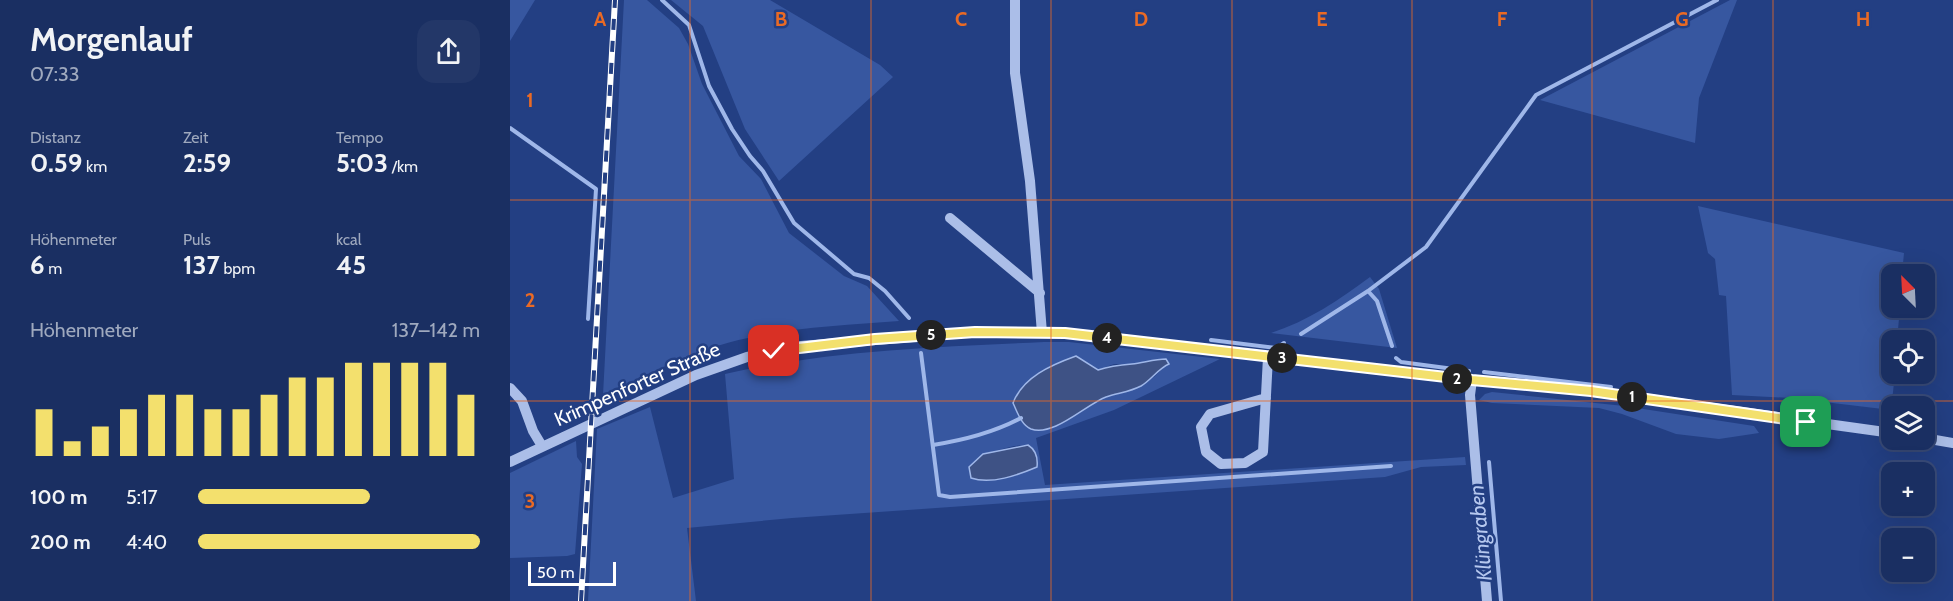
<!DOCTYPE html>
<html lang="de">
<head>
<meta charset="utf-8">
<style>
	:root { --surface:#1a2f62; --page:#233768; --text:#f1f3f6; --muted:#9fa9be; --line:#384a77; --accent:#f3e06d }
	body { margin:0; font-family:Cabin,sans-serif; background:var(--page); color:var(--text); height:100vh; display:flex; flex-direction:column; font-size:22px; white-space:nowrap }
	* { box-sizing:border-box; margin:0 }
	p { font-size:20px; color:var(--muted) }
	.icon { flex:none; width:33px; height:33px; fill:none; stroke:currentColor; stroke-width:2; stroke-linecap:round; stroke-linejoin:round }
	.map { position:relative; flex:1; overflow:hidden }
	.sheet { display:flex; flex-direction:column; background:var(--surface); width:510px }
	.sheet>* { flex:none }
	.needle { width:39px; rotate:336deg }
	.fabs { position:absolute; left:1371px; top:264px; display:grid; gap:12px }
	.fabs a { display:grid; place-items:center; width:54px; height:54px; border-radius:12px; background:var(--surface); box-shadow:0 6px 24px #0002,0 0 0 2px var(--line); font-size:30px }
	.scale { position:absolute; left:18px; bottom:15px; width:88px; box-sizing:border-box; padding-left:6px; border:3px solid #fff; border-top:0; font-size:16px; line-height:21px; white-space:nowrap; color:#fff; -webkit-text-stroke:4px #233f83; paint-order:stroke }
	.pin { position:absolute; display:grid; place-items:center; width:51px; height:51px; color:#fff; margin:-26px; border-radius:12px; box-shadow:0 3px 9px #0006 }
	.km { position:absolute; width:30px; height:30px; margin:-15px; border-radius:50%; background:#222; color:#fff; font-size:16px; line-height:30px; text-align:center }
	.round { display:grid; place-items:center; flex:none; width:63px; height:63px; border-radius:18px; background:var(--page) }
	.summary { display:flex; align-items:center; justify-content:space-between; height:102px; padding:0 30px }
	h1 { font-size:33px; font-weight:700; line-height:45px }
	.figures { display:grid; grid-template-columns:repeat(3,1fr); gap:9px; height:102px; padding:6px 30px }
	.figures div { display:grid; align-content:center }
	.figures b { font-size:26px; font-weight:700 }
	.figures small { font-size:16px; font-weight:400 }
	.figures p { font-size:16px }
	.chart { height:168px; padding:12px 30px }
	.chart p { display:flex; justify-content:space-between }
	.chart svg { width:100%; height:108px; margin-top:6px; stroke:var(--accent); stroke-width:6 }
	ul { padding:0 30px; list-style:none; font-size:20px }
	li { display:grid; grid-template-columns:96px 72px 1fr; align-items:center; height:45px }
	li i { height:15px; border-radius:8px; background:var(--accent) }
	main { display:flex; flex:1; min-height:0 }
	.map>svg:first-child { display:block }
	.green { fill:#3757a0; fill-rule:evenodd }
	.water { fill:#3e5285; stroke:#9fb7e9; stroke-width:1.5 }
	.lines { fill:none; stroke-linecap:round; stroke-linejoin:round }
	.stream { stroke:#9fb7e9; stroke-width:4 }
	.minor { stroke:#abbee8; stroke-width:10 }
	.rail-casing { stroke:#fff; stroke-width:6 }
	.rail { stroke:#233f83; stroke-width:4; stroke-dasharray:11; stroke-linecap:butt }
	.route-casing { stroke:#fff; stroke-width:12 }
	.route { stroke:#f3e06d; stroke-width:8 }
	.grid { fill:none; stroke:#ea6a24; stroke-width:1.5; stroke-opacity:0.55 }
	.labels { text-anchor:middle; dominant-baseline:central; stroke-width:5; stroke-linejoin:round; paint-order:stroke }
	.street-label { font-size:20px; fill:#fff; stroke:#233f83 }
	.water-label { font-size:21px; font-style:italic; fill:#b6c8ef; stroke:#233f83 }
	.grid-label { font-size:20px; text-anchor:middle; font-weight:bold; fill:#ea6a24; stroke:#233f83; stroke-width:5; stroke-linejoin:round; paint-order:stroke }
</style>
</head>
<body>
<main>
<section class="sheet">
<div class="summary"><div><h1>Morgenlauf</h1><p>07:33</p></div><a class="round"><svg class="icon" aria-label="share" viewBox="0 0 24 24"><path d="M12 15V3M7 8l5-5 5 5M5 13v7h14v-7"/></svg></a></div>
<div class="figures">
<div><p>Distanz</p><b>0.59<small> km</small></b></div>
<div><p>Zeit</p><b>2:59</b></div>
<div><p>Tempo</p><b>5:03<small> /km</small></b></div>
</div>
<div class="figures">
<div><p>Höhenmeter</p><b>6<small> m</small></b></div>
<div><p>Puls</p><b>137<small> bpm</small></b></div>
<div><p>kcal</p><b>45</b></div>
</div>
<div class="chart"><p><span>Höhenmeter</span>137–142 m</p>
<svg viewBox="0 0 160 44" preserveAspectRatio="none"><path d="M5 44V25M15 44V38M25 44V32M35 44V25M45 44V19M55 44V19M65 44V25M75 44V25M85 44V19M95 44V12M105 44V12M115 44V6M125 44V6M135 44V6M145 44V6M155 44V19"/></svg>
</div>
<ul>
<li><b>100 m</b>5:17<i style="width:61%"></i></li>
<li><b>200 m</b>4:40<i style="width:100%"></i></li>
</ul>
</section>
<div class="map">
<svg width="1443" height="601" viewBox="0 0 1443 601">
	<rect width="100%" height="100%" fill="#233f83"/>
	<path class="green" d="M0,0H25L0,41Z
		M114,0H137L169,28L178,44L192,84L229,156L251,179L279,233L334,276L357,286L389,321C339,325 287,327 238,338C187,348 140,374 93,395Z
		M161,0H260L370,65L383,77L269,181L235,129L193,26Z
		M1220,0H1227L1189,98L1185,143L1030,100Z
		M1188,206L1394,253L1392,274H1382V308H1390L1387,340H1382V374H1385L1381,410L1281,398L1222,395L1216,296L1209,295L1205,259L1198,253Z
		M860,277L869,289L887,348L761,333C798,321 829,300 860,277Z
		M534,342H559L710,359L604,410L526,438L535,485L955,457L956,465L911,467L875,477L282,518L177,528L186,601H78L87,429L140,407L163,498L224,479L215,374C320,350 427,347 534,342ZM566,356L588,370L604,364H623L656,359L655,366L645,376L622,390L594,398L574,409L508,413L503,402C513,376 541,365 566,356ZM518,445L526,454L527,467L473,454L504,446Z
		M982,392L1114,406L1244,426L1249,433L1209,439L1166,434L1112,414L1089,408L982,403L969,400L975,394Z
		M66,441L67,457L72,464L65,554L57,556L0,558V473Z"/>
	<path class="water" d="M566,356L588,370C600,366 609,365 622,364C633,363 644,359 656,359L659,364C649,368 641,380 631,386C620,392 607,393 596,397C575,405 544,437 521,429C511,425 507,411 503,403C513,377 541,365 566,356Z
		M518,445C526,450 528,458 527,467C508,475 481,485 461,478L459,467L473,454Z"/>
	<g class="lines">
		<path class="stream" d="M152,0L179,25L199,86L222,129L240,156L253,171L284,223L344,274L359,278L375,291L399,318
			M0,128L86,189L78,319
			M858,291L867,301L882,346
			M791,334L858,291L916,247L1026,95L1207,0
			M701,340L767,348L774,343
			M411,353L429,495L440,497L881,466
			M886,358L891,362L959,371
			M974,372L1101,387
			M423,445C455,440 483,433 511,418
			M979,462L991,601"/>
		<path class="minor" d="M505,0V73L520,181L532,333
			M440,218L530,293
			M962,380L960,395L977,601
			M0,388L12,401L23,431L32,446
			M756,398L700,414L691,427L696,452L711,464L735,463L753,452L758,357
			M1414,438L1443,443
			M0,462L186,375L237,357L291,346L465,332L555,333L962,380L1081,391L1382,433"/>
		<g class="rail-casing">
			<path id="rail" d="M71,601L105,0"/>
		</g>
		<use href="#rail" class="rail"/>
	</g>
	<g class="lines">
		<g class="route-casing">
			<path id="route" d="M264,351L365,339L465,332L555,333L962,380L1081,391L1296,422"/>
		</g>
		<use href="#route" class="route"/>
	</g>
	<path class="grid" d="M180,0V601M361,0V601M541,0V601M722,0V601M902,0V601M1082,0V601M1263,0V601M0,200H1443M0,401H1443"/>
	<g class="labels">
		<g class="street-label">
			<text transform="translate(127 384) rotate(-24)">Krimpenforter Straße</text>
		</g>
		<g class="water-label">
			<text transform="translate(970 533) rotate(-95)">Klüngraben</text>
		</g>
	</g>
	<g class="grid-label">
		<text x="90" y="26">A</text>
		<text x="271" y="26">B</text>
		<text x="451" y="26">C</text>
		<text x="631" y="26">D</text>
		<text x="812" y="26">E</text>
		<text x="992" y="26">F</text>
		<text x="1172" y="26">G</text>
		<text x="1353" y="26">H</text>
		<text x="20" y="107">1</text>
		<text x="20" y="307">2</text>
		<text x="20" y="508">3</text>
	</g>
</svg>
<div class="fabs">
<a><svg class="needle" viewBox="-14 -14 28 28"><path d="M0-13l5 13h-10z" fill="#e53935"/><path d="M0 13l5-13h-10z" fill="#9fa9be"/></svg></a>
<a><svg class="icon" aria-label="locate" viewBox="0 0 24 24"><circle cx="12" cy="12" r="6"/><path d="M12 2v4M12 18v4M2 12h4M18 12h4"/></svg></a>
<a><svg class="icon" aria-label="layers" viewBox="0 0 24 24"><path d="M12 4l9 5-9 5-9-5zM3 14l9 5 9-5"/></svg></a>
<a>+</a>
<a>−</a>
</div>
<div class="scale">50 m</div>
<div class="pin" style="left:1296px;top:422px;background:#1e9e55"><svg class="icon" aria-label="arrive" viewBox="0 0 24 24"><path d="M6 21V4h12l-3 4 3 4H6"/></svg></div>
<div class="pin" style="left:264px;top:351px;background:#d93025"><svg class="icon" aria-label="check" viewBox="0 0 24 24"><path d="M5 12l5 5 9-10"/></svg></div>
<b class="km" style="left:1122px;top:397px">1</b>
<b class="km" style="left:947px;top:379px">2</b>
<b class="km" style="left:772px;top:358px">3</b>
<b class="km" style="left:597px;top:338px">4</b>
<b class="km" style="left:421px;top:335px">5</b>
</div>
</main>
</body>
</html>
